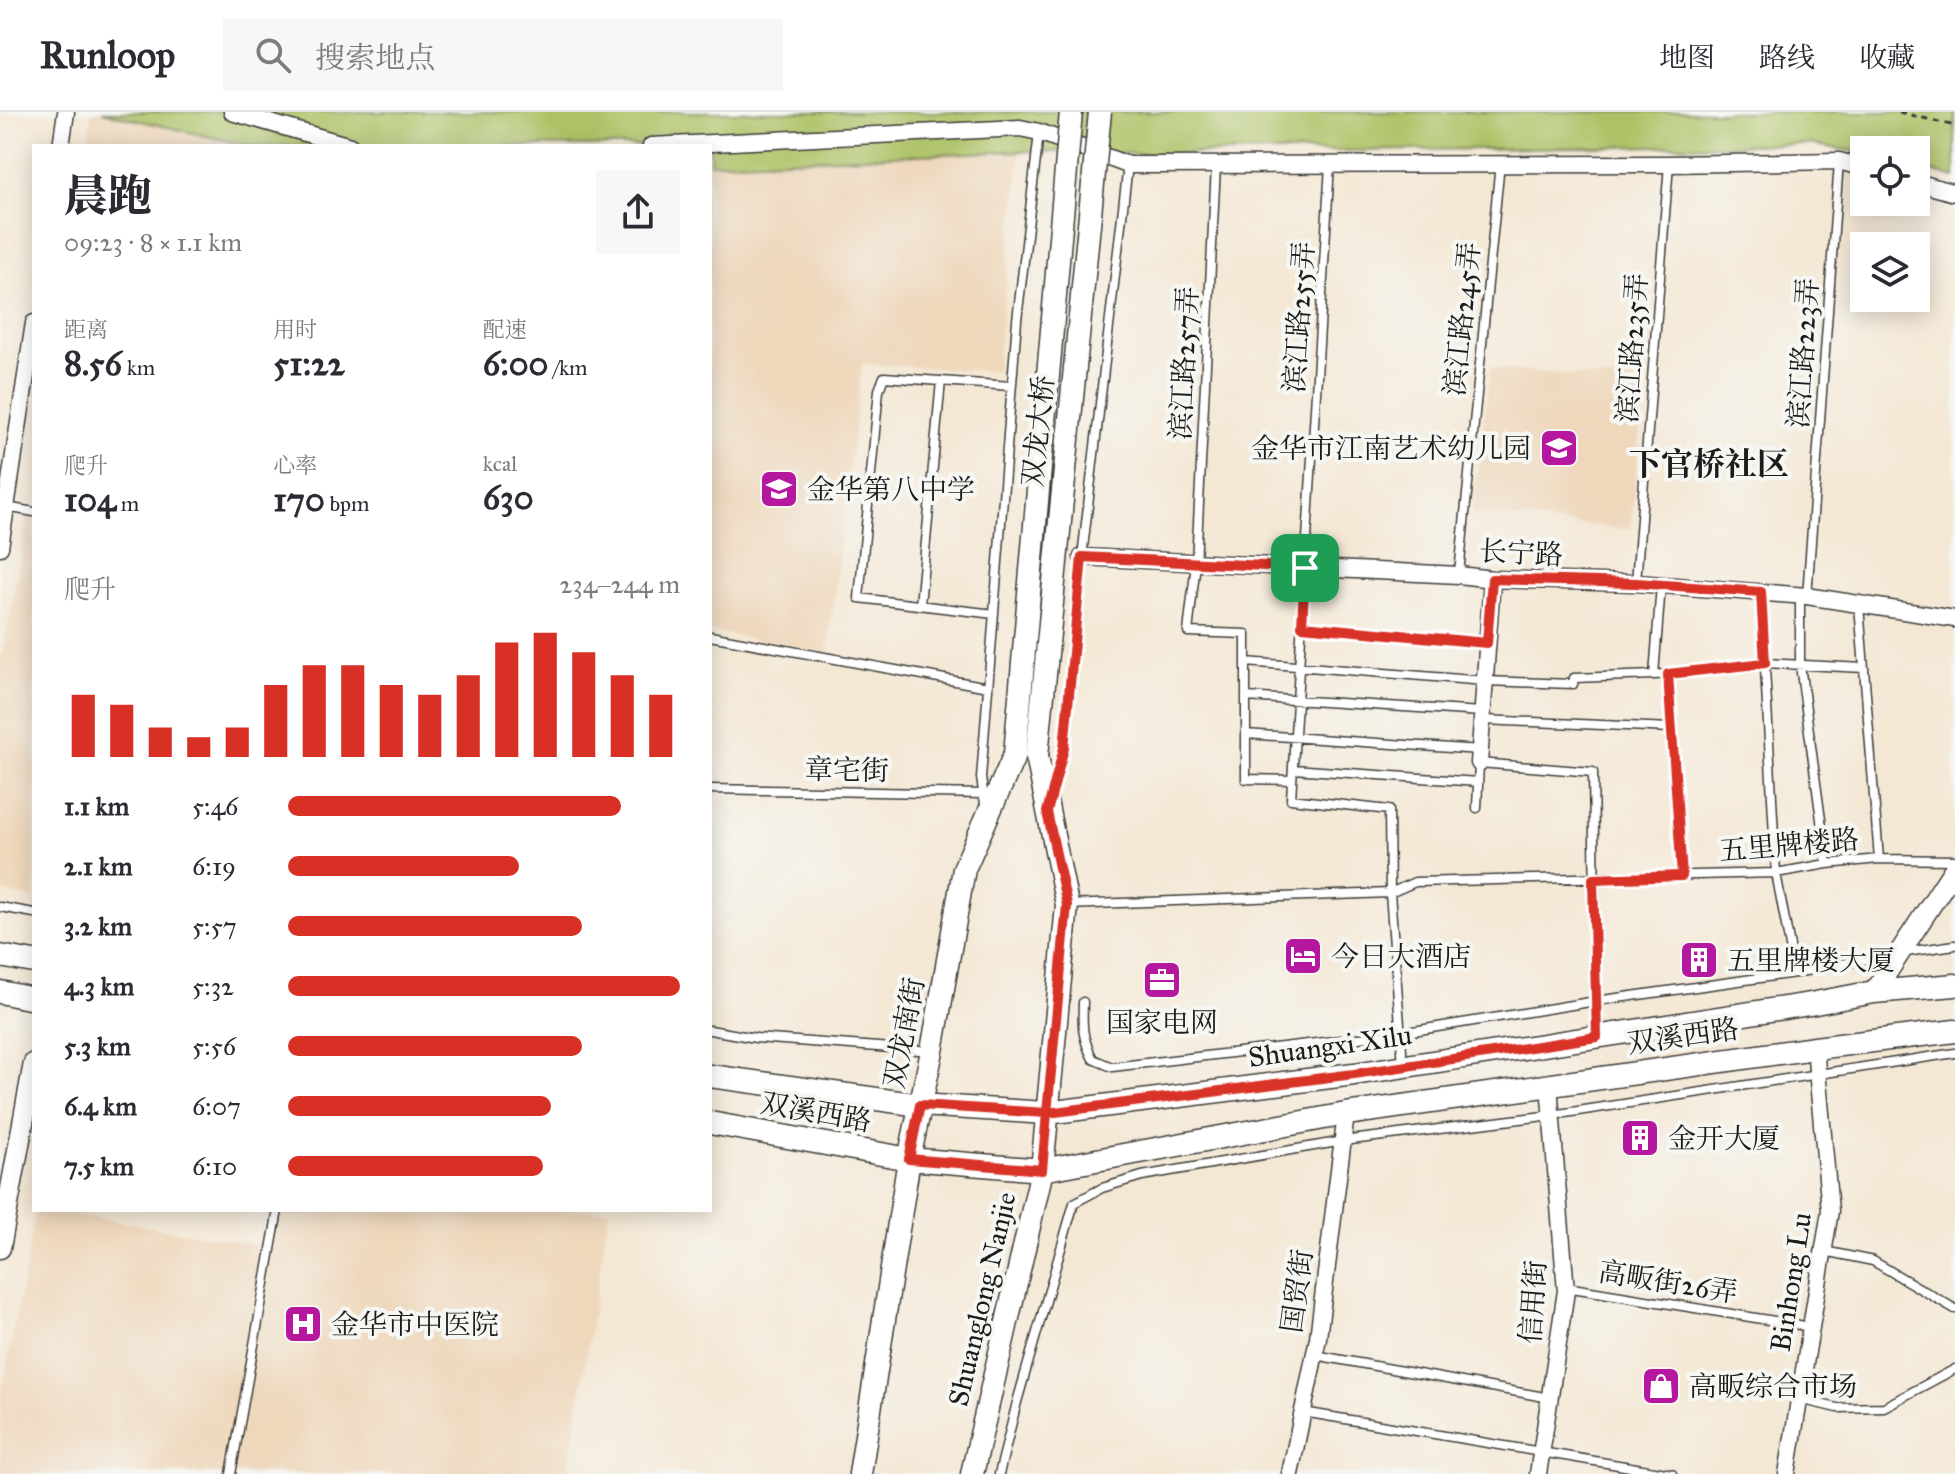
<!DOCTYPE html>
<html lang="zh">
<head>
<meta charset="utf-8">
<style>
	:root { --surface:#fff; --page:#f7f7f7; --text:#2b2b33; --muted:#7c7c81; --line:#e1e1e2; --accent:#d93025 }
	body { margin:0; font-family:"IM FELL Great Primer","Noto Serif SC",serif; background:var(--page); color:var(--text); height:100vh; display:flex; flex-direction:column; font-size:30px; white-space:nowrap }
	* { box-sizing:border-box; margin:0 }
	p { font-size:26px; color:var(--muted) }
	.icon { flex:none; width:44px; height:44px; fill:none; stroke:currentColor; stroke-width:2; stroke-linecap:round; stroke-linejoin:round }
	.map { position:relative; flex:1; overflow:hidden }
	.side { position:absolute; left:32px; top:32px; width:680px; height:1068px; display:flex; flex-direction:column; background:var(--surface); border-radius:0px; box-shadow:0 4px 20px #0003 }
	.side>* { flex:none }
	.tools { position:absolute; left:1850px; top:24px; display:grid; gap:16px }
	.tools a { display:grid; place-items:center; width:80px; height:80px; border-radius:0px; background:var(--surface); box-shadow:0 4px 20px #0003; font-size:40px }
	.pin { position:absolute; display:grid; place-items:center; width:68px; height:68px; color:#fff; margin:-34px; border-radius:16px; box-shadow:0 4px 12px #0006 }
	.round { display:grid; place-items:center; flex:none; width:84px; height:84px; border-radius:0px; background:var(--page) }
	.overview { display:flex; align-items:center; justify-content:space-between; height:136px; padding:0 32px }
	h1 { font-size:44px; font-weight:800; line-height:60px }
	.stats { display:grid; grid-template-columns:repeat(3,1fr); gap:12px; height:136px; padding:8px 32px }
	.stats div { display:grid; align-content:center }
	.stats b { font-size:34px; font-weight:800 }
	.stats small { font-size:22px; font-weight:400 }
	.stats p { font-size:22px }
	.chart { height:224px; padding:16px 32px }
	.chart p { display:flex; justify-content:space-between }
	.chart svg { width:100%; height:144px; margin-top:8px; stroke:var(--accent); stroke-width:6 }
	ul { padding:0 32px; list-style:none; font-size:26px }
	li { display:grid; grid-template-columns:128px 96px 1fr; align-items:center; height:60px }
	li i { height:20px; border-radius:10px; background:var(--accent) }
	header { display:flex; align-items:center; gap:48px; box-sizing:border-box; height:112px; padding:0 40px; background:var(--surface); border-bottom:2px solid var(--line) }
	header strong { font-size:38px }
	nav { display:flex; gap:44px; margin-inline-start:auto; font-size:28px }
	.search { width:560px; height:72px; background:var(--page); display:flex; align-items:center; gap:20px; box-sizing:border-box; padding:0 28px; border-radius:0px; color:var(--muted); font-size:30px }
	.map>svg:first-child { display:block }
	.built { fill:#eed7bb }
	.green { fill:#adc266; stroke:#646f41; stroke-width:2 }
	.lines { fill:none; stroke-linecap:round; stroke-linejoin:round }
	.service-casing { stroke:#3c3b38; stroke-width:11 }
	.minor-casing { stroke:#3c3b38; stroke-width:19 }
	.tertiary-casing { stroke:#3c3b38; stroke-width:23 }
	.secondary-casing { stroke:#3c3b38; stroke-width:25 }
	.path { stroke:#3c3b38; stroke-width:3; stroke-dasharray:6 6; stroke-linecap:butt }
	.service { stroke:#fff; stroke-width:8 }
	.minor { stroke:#fff; stroke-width:16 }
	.tertiary { stroke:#fff; stroke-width:20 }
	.secondary { stroke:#fff; stroke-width:22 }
	.secondary-bridge-casing { stroke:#3c3b38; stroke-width:25; stroke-linecap:butt }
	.secondary-bridge { stroke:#fff; stroke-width:22 }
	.route-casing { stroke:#fff; stroke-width:16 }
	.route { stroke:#d93025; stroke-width:10 }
	.labels { text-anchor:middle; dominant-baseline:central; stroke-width:8; stroke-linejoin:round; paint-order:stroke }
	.street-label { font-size:28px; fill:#1c1c1c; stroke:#f6f6f2 }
	.poi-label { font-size:28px; fill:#1c1c1c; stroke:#f6f6f2; text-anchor:start }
	.quarter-label { font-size:32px; font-weight:bold; fill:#1c1c1c; stroke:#f6f6f2 }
</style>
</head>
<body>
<header>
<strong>Runloop</strong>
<div class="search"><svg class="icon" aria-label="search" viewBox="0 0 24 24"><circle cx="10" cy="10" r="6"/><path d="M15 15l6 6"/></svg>搜索地点</div>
<nav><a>地图</a><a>路线</a><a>收藏</a></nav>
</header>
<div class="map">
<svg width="1955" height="1362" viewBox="0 0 1955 1362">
	<rect width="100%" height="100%" fill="#f6f6f2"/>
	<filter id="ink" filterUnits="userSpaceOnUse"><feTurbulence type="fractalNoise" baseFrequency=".0125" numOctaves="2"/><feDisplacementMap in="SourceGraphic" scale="16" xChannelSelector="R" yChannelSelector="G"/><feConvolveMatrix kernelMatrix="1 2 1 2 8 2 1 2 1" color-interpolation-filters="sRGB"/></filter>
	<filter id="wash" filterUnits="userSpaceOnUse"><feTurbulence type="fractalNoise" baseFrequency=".006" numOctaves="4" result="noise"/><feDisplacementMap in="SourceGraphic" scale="32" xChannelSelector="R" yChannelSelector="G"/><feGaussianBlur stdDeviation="1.8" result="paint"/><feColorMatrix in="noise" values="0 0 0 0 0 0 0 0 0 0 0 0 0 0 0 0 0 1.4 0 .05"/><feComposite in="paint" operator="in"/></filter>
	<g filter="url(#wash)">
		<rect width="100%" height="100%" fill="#f4e8d5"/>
		<path class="built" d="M92,0H102L250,34H87Z
			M1021,39L996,259L862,252L827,541L710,519V51Z
			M1490,256L1644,270L1631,416L1625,417L1472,402Z
			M28,403L34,404V786L0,780V543L3,542Z
			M36,1098H50L263,1134L269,1098H609L568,1362H0V1291Z"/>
		<path class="green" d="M102,0H1955V66L1916,55V38H1864V41L1809,32L1140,42L1021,39L710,51V34H250Z"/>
	</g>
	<g filter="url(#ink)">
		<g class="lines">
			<g class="service-casing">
				<path id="service" d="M1330,53L1291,687L1389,698L1390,781L1403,952
					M1216,54L1196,451L1188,520L1246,522V667L1292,668
					M6,395L34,400
					M1459,462L1500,51
					M1636,470L1669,52
					M1661,473L1654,563L1668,562L1682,764
					M1761,481L1776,761L1795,861
					M1800,484V553L1827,752
					M1807,484L1839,50
					M920,493L941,269
					M1859,493L1879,747
					M994,502L859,486L879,278L884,265L1011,274
					M1302,514L1487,531
					M710,524L988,575
					M1246,550L1485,569L1573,572L1574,566L1654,563
					M1668,562L1765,551L1864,556
					M1246,585L1482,600
					M1483,608L1672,616
					M1246,622L1480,638
					M1293,657L1478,670
					M710,677L984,682
					M1052,684L1064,636L1082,445L1128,53
					M985,692L981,666L1017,208L1039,21
					M1477,696L1479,651L1593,660L1597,924
					M1067,793L1390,781L1415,770L1776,761L1827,752L1879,747L1955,748
					M0,795L34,801
					M1083,890C1082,914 1082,926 1093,947L1112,955L1401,921L1596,889L1795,861L1899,841L1955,833
					M710,918L756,926L932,939
					M1824,1139L1873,1149L1955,1197
					M1566,1175L1811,1215
					M1315,1243L1550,1286
					M1799,1287L1837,1296L1884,1295L1955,1257
					M1303,1300L1672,1362
					M231,1362L278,1098
					M999,1362L1017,1290L1074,1091L1102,1076L1142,1064L1343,1029L1552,1003L1955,941"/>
			</g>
			<g class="minor-casing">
				<path id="minor" d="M232,0L350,34
					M61,34L66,0
					M651,34L1020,16L1039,20L1128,53L1669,52L1839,49L1864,56
					M1916,70L1955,81
					M0,435L34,211
					M1082,445L1459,463L1492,467L1636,471L1807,484L1955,507
					M1479,651L1492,467
					M1290,1362L1318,1226L1346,1002
					M1538,1362L1566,1179L1549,973
					M1787,1362L1830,1099L1815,936"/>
			</g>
			<g class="tertiary-casing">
				<path id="tertiary" d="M1874,880L1955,756
					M0,1136L34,951"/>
			</g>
			<g class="secondary-casing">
				<path id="secondary" d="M0,844L34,850
					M0,880L34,887
					M710,964L920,993L1047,1001L1354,962L1810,892L1874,880L1955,873
					M710,1011L909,1047L1042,1058L1346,1002L1815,936L1955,919
					M860,1362L909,1047L932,939L964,757L1015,642
					M972,1362L1042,1058L1067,793L1037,644"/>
			</g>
			<path class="path" d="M1899,0L1955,14"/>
			<use href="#service" class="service"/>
			<use href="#minor" class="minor"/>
			<use href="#tertiary" class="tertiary"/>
			<use href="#secondary" class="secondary"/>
			<g class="secondary-bridge-casing">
				<path id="secondary-bridge" d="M1015,642L1071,0
					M1037,644L1100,0"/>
			</g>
			<use href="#secondary-bridge" class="secondary-bridge"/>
		</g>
	</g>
	<g class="lines" filter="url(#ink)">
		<g class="route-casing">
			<path id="route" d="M1305,456L1082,445L1064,636L1047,700L1067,793L1047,1001L920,993L909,1047L1042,1058L1047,1001L1354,962L1597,925L1593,767L1682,764L1668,562L1765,551L1761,480L1636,471L1492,467L1487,531L1302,514L1305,456"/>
		</g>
		<use href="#route" class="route"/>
	</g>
	<defs>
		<g id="school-square" transform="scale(2)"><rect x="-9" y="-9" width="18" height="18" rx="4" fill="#b5179e" stroke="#f6f6f2"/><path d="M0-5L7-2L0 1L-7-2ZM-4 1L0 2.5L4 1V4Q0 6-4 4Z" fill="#fff"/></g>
		<g id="hotel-square" transform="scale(2)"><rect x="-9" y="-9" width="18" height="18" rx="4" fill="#b5179e" stroke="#f6f6f2"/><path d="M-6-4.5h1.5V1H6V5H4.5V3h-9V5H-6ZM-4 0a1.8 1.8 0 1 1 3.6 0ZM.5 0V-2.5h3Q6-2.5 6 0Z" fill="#fff"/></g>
		<g id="building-square" transform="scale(2)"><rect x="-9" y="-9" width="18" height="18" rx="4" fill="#b5179e" stroke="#f6f6f2"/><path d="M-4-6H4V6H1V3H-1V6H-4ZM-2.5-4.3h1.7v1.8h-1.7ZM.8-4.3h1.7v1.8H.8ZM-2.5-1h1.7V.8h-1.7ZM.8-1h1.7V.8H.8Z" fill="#fff"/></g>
		<g id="office-square" transform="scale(2)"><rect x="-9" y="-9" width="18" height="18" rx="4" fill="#b5179e" stroke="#f6f6f2"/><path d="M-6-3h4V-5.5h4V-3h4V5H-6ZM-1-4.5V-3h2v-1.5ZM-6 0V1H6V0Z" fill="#fff"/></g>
		<g id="hospital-square" transform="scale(2)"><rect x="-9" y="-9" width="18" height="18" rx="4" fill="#b5179e" stroke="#f6f6f2"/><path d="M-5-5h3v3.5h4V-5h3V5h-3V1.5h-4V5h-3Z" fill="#fff"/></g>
		<g id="shop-square" transform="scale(2)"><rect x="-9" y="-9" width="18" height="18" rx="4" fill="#b5179e" stroke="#f6f6f2"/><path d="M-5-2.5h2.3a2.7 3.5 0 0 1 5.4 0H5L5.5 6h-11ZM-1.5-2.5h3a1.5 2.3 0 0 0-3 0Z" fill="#fff"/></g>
	</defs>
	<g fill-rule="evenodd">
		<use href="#school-square" x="1559" y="336"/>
		<use href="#school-square" x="779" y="377"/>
		<use href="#hotel-square" x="1303" y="844"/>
		<use href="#building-square" x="1699" y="848"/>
		<use href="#office-square" x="1162" y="868"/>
		<use href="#building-square" x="1640" y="1026"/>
		<use href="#hospital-square" x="303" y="1212"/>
		<use href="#shop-square" x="1661" y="1274"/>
	</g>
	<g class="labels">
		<g class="street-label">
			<text transform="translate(1299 205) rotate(-86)">滨江路255弄</text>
			<text transform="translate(1462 207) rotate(-84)">滨江路245弄</text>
			<text transform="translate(1632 236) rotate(-86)">滨江路235弄</text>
			<text transform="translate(1803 241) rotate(-86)">滨江路223弄</text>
			<text transform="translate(1184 251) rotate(-87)">滨江路257弄</text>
			<text transform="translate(1038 319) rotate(-84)">双龙大桥</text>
			<text transform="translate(1521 441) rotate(3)">长宁路</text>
			<text transform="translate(847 658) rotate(1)">章宅街</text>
			<text transform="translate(1789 733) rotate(-5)">五里牌楼路</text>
			<text transform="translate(904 921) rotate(-79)">双龙南街</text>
			<text transform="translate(1683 924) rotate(-8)">双溪西路</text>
			<text transform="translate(1330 934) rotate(-8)">Shuangxi Xilu</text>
			<text transform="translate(816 1000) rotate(10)">双溪西路</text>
			<text transform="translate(1668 1170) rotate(9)">高畈街26弄</text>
			<text transform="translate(1791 1170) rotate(-81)">Binhong Lu</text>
			<text transform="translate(1297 1179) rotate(-82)">国贸街</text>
			<text transform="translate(982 1187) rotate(-77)">Shuanglong Nanjie</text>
			<text transform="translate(1533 1190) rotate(-86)">信用街</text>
		</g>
		<g class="poi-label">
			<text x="1531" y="336" text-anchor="end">金华市江南艺术幼儿园</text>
			<text x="807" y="377">金华第八中学</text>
			<text x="1331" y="844">今日大酒店</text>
			<text x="1727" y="848">五里牌楼大厦</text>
			<text x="1162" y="910" text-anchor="middle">国家电网</text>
			<text x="1668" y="1026">金开大厦</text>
			<text x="331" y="1212">金华市中医院</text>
			<text x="1689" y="1274">高畈综合市场</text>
		</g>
		<g class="quarter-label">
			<text x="1709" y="352">下官桥社区</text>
		</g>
	</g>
</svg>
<div class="tools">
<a><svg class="icon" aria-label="locate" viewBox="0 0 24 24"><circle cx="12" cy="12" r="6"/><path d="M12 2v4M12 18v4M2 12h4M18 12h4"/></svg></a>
<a><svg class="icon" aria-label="layers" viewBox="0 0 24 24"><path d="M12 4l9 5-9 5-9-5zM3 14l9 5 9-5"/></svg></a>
</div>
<div class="pin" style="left:1305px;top:456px;background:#1e9e55"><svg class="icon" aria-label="arrive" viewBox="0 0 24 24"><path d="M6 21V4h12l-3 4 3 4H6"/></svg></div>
<section class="side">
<div class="overview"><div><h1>晨跑</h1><p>09:23 · 8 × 1.1 km</p></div><a class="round"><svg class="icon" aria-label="share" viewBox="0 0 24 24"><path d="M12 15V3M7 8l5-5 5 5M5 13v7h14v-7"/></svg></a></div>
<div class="stats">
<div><p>距离</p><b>8.56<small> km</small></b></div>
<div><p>用时</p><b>51:22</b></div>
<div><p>配速</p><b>6:00<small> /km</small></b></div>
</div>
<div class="stats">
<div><p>爬升</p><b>104<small> m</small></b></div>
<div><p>心率</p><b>170<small> bpm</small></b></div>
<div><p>kcal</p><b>630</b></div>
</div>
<div class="chart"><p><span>爬升</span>234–244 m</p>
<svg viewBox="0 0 160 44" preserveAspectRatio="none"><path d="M5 44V25M15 44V28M25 44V35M35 44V38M45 44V35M55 44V22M65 44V16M75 44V16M85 44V22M95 44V25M105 44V19M115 44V9M125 44V6M135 44V12M145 44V19M155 44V25"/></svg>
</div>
<ul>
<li><b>1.1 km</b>5:46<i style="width:85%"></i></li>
<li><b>2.1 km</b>6:19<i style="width:59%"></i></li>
<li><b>3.2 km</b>5:57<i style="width:75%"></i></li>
<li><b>4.3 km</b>5:32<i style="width:100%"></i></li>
<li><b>5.3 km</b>5:56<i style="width:75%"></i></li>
<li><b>6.4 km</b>6:07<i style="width:67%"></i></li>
<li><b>7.5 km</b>6:10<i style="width:65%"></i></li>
</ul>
</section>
</div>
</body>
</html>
